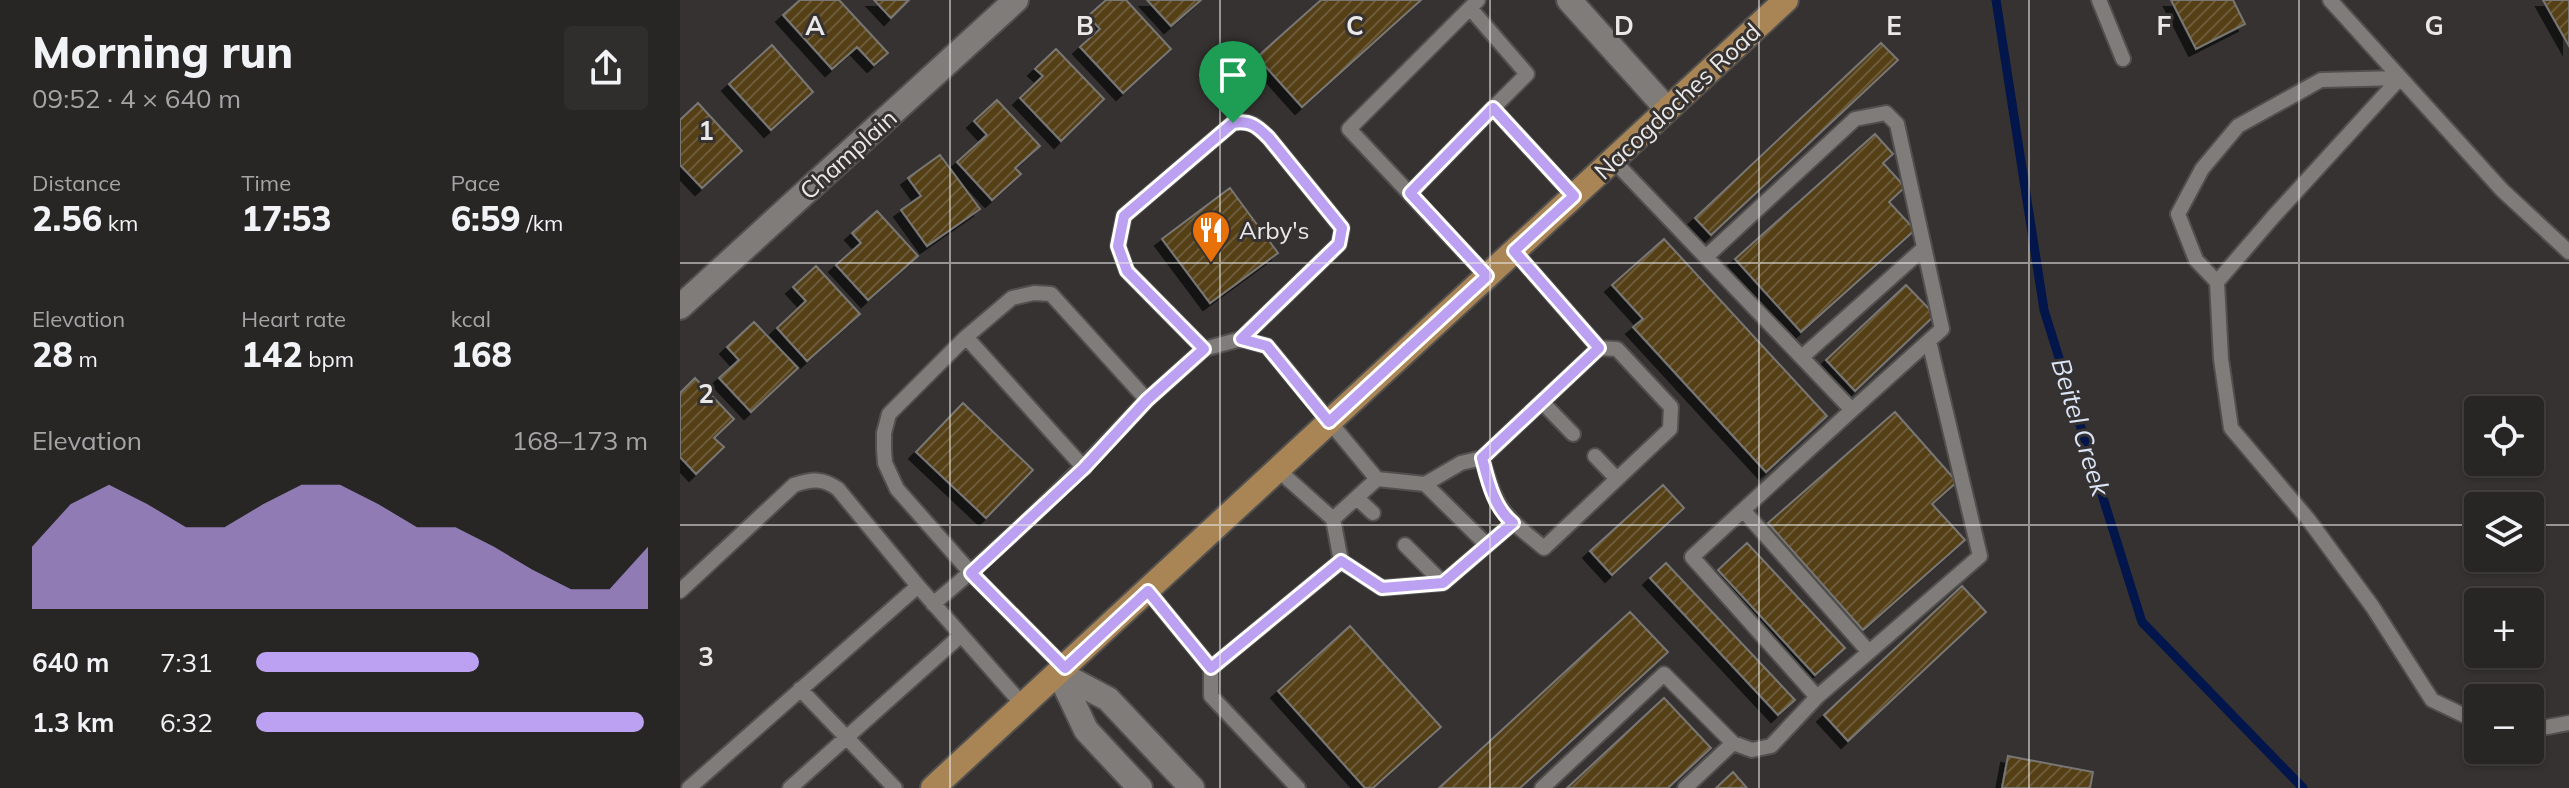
<!DOCTYPE html>
<html lang="en">
<head>
<meta charset="utf-8">
<style>
	:root { --surface:#282625; --page:#302e2d; --text:#f1f3f6; --muted:#a5a5a7; --line:#444342; --accent:#bca0f2 }
	body { margin:0; font-family:Mulish,sans-serif; background:var(--page); color:var(--text); height:100vh; display:flex; flex-direction:column; font-size:30px; white-space:nowrap }
	* { box-sizing:border-box; margin:0 }
	p { font-size:26px; color:var(--muted) }
	.icon { flex:none; width:44px; height:44px; fill:none; stroke:currentColor; stroke-width:2; stroke-linecap:round; stroke-linejoin:round }
	.map { position:relative; flex:1; overflow:hidden }
	.sheet { display:flex; flex-direction:column; background:var(--surface); width:680px }
	.sheet>* { flex:none }
	.tools { position:absolute; left:1784px; top:396px; display:grid; gap:16px }
	.tools a { display:grid; place-items:center; width:80px; height:80px; border-radius:8px; background:var(--surface); box-shadow:0 2px 6px #0004,0 0 0 2px var(--line); font-size:40px }
	.pin { position:absolute; display:grid; place-items:center; width:68px; height:68px; color:#fff; margin:-82px -34px; border-radius:50% 50% 50% 0; rotate:-45deg; box-shadow:0 0 8px #0007 }
	.pin .icon { rotate:45deg }
	.round { display:grid; place-items:center; flex:none; width:84px; height:84px; border-radius:8px; background:var(--page) }
	.headline { display:flex; align-items:center; justify-content:space-between; height:136px; padding:0 32px }
	h1 { font-size:44px; font-weight:800; line-height:60px }
	.metrics { display:grid; grid-template-columns:repeat(3,1fr); gap:12px; height:136px; padding:8px 32px }
	.metrics div { display:grid; align-content:center }
	.metrics b { font-size:34px; font-weight:800 }
	.metrics small { font-size:22px; font-weight:400 }
	.metrics p { font-size:22px }
	.chart { height:224px; padding:16px 32px }
	.chart p { display:flex; justify-content:space-between }
	.chart svg { width:100%; height:144px; margin-top:8px; fill:var(--accent); opacity:.7 }
	ul { padding:0 32px; list-style:none; font-size:26px }
	li { display:grid; grid-template-columns:128px 96px 1fr; align-items:center; height:60px }
	li i { height:20px; border-radius:10px; background:var(--accent) }
	main { display:flex; flex:1; min-height:0 }
	.map>svg:first-child { display:block }
	.lines { fill:none; stroke-linecap:round; stroke-linejoin:round }
	.stream { stroke:#02164b; stroke-width:9 }
	.building { fill:url(#building-hatch); stroke:#787774; stroke-width:2; filter:url(#shadow) }
	.service-casing { stroke:#52504f; stroke-width:18 }
	.minor-casing { stroke:#52504f; stroke-width:28 }
	.primary-casing { stroke:#52504f; stroke-width:28 }
	.service { stroke:#7f7c7a; stroke-width:14 }
	.minor { stroke:#7f7c7a; stroke-width:24 }
	.primary { stroke:#a98555; stroke-width:24 }
	.route-casing { stroke:#fff; stroke-width:16 }
	.route { stroke:#bca0f2; stroke-width:10 }
	.grid { fill:none; stroke:#eae9e8; stroke-width:2; stroke-opacity:0.55 }
	.labels { text-anchor:middle; dominant-baseline:central; stroke-width:6; stroke-linejoin:round; paint-order:stroke }
	.street-label { font-size:24px; fill:#eae9e8; stroke:#353231 }
	.poi-label { font-size:24px; fill:#eae9e8; stroke:#353231; text-anchor:start }
	.water-label { font-size:26px; font-style:italic; fill:#dbe5f6; stroke:#353231 }
	.grid-label { font-size:26px; text-anchor:middle; font-weight:bold; fill:#eae9e8; stroke:#353231; stroke-width:6; stroke-linejoin:round; paint-order:stroke }
</style>
</head>
<body>
<main>
<section class="sheet">
<div class="headline"><div><h1>Morning run</h1><p>09:52 · 4 × 640 m</p></div><a class="round"><svg class="icon" aria-label="share" viewBox="0 0 24 24"><path d="M12 15V3M7 8l5-5 5 5M5 13v7h14v-7"/></svg></a></div>
<div class="metrics">
<div><p>Distance</p><b>2.56<small> km</small></b></div>
<div><p>Time</p><b>17:53</b></div>
<div><p>Pace</p><b>6:59<small> /km</small></b></div>
</div>
<div class="metrics">
<div><p>Elevation</p><b>28<small> m</small></b></div>
<div><p>Heart rate</p><b>142<small> bpm</small></b></div>
<div><p>kcal</p><b>168</b></div>
</div>
<div class="chart"><p><span>Elevation</span>168–173 m</p>
<svg viewBox="0 0 160 44" preserveAspectRatio="none"><path d="M0 44V25L10 12L20 6L30 12L40 19L50 19L60 12L70 6L80 6L90 12L100 19L110 19L120 25L130 32L140 38L150 38L160 25V44z"/></svg>
</div>
<ul>
<li><b>640 m</b>7:31<i style="width:57%"></i></li>
<li><b>1.3 km</b>6:32<i style="width:99%"></i></li>
</ul>
</section>
<div class="map">
<svg width="1889" height="788" viewBox="0 0 1889 788">
	<defs>
		<pattern id="building-hatch" width="6" height="6" patternUnits="userSpaceOnUse" patternTransform="scale(2)"><rect width="6" height="6" fill="#543f19"/><path d="M-1 1l2-2M0 6l6-6M5 7l2-2" fill="none" stroke="#6d5b3a"/></pattern>
		<filter id="shadow"><feDropShadow dx="-7" dy="7" stdDeviation="0" flood-color="#0009"/></filter>
	</defs>
	<rect width="100%" height="100%" fill="#353231"/>
	<g class="lines">
		<path class="stream" d="M1316,0L1364,310L1462,622L1623,788"/>
	</g>
	<path class="building" d="M120,0H159L208,53L194,65L177,47L152,69L103,15Z
		M194,0H229L211,18Z
		M426,0H446L491,49L443,93L400,47L420,29L408,16Z
		M467,0H521L491,26Z
		M641,0H741L622,107L577,57Z
		M1491,0H1553L1565,24L1516,49Z
		M1863,0H1889V46Z
		M1201,43L1218,60L1031,235L1015,218Z
		M92,45L133,92L91,130L49,84Z
		M376,49L424,99L381,141L340,98L363,76L355,69Z
		M317,100L360,146L335,168L341,174L312,200L277,162L307,135L294,121Z
		M18,103L62,151L22,188L0,165V120Z
		M1195,134L1213,154L1203,163L1225,187L1209,202L1235,230L1121,332L1055,259Z
		M260,155L300,209L247,246L221,210L241,196L228,178Z
		M550,188L598,253L530,303L482,239Z
		M197,211L238,256L188,300L156,265L181,243L172,233Z
		M984,239L1147,416L1086,472L953,327L963,319L932,285Z
		M136,266L180,314L127,361L97,328L126,301L113,287Z
		M1226,285L1255,315L1175,391L1146,360Z
		M74,322L118,368L71,412L39,378L59,360L47,347Z
		M15,378L54,419L34,438L44,447L16,474L0,457V393Z
		M283,403L353,470L306,518L236,452Z
		M1215,412L1277,482L1252,504L1285,540L1183,630L1088,523Z
		M983,485L1004,508L932,575L910,551Z
		M1067,543L1165,648L1135,675L1038,570Z
		M986,563L1115,700L1098,715L970,578Z
		M1282,586L1306,612L1168,741L1144,715Z
		M950,612L988,652L840,788H759Z
		M670,626L761,727L693,788H685L598,691Z
		M984,698L1031,748L988,788H887Z
		M1328,756L1413,772L1410,788H1322Z
		M1053,772L1067,788H1036Z"/>
	<g class="lines">
		<g class="service-casing">
			<path id="service" d="M798,0L669,129L807,276
				M1419,0L1443,59
				M1650,0L1822,190L1889,252
				M790,8L847,74L813,108L894,196
				M1720,78L1641,80L1558,126L1522,169L1498,214L1516,260L1537,282L1541,359L1551,428L1628,519L1692,606L1752,700L1798,722
				M933,160L1172,410L1262,329L1217,124L1206,113L1175,119L1027,256
				M730,193L813,108
				M1537,282L1593,217L1720,78
				M286,337L404,468
				M524,349L447,271L438,246L444,216L553,123C570,119 577,126 589,138L662,228L659,244L561,339
				M1122,357L1244,248
				M467,400L524,349L561,339L587,346L697,479L745,484L781,463L802,458L919,348L834,251
				M862,402L893,434
				M1172,410L1012,557L1137,697L1300,556L1249,341
				M915,456L937,479
				M802,458C816,510 823,515 864,548L990,429L991,407L937,349L919,348
				M598,470L653,519L661,561L702,588L763,583L833,523
				M745,484L807,545
				M677,498L693,513
				M1063,510L1189,652
				M653,519L697,479
				M725,545L763,583
				M0,591L114,485C132,479 143,478 158,489L238,586
				M468,591L531,668L661,561
				M253,604C329,541 400,472 467,400L371,294L354,293L332,298L286,337L209,414L204,433V450L205,463L217,489L291,573L385,668
				M531,668V696L618,788
				M120,689L215,788
				M1850,726L1867,727L1889,723
				M9,788L238,586L343,705
				M110,788L280,636
				M862,788L984,674L1053,743L1072,750L1091,746L1137,697
				M1005,788L1053,743"/>
		</g>
		<g class="minor-casing">
			<path id="minor" d="M889,0L987,109
				M0,307L336,0
				M379,673L428,699L512,788
				M379,673L406,730L460,788"/>
		</g>
		<g class="primary-casing">
			<path id="primary" d="M253,788L1106,0"/>
		</g>
		<use href="#service" class="service"/>
		<use href="#minor" class="minor"/>
		<use href="#primary" class="primary"/>
	</g>
	<g class="lines">
		<g class="route-casing">
			<path id="route" d="M813,108L894,196L834,251L919,348L802,458C808,481 814,508 833,523L763,583L702,588L661,561L531,668L468,591L385,668L291,573L404,468L467,400L524,349L447,271L438,246L444,216L553,123C570,120 577,126 589,138L662,228L659,244L561,339L587,346L649,422L807,276L730,193Z"/>
		</g>
		<use href="#route" class="route"/>
	</g>
	<path class="grid" d="M270,0V788M540,0V788M810,0V788M1079,0V788M1349,0V788M1619,0V788M0,263H1889M0,525H1798M1850,525H1889"/>
	<defs>
		<g id="restaurant-pin" transform="scale(2)"><path d="M0 17L-7.5 6A9.5 9.5 0 1 1 7.5 6Z" fill="#e8710a" stroke="#353231"/><path d="M-5-6h1v4h1v-4h1v4h1v-4h1v5L-1.5 .5V6h-2V.5L-5-1ZM5-6V6H3V1.5H1.5Q1.5-4 5-6Z" fill="#fff"/></g>
	</defs>
	<g fill-rule="evenodd">
		<use href="#restaurant-pin" x="531" y="230"/>
	</g>
	<g class="labels">
		<g class="street-label">
			<text transform="translate(997 101) rotate(-43)">Nacogdoches Road</text>
			<text transform="translate(168 154) rotate(-42)">Champlain</text>
		</g>
		<g class="poi-label">
			<text x="559" y="230">Arby's</text>
		</g>
		<g class="water-label">
			<text transform="translate(1401 427) rotate(73)">Beitel Creek</text>
		</g>
	</g>
	<g class="grid-label">
		<text x="135" y="35">A</text>
		<text x="405" y="35">B</text>
		<text x="675" y="35">C</text>
		<text x="944" y="35">D</text>
		<text x="1214" y="35">E</text>
		<text x="1484" y="35">F</text>
		<text x="1754" y="35">G</text>
		<text x="26" y="140">1</text>
		<text x="26" y="403">2</text>
		<text x="26" y="666">3</text>
	</g>
</svg>
<div class="tools">
<a><svg class="icon" aria-label="locate" viewBox="0 0 24 24"><circle cx="12" cy="12" r="6"/><path d="M12 2v4M12 18v4M2 12h4M18 12h4"/></svg></a>
<a><svg class="icon" aria-label="layers" viewBox="0 0 24 24"><path d="M12 4l9 5-9 5-9-5zM3 14l9 5 9-5"/></svg></a>
<a>+</a>
<a>−</a>
</div>
<div class="pin" style="left:553px;top:123px;background:#1e9e55"><svg class="icon" aria-label="arrive" viewBox="0 0 24 24"><path d="M6 21V4h12l-3 4 3 4H6"/></svg></div>
</div>
</main>
</body>
</html>
